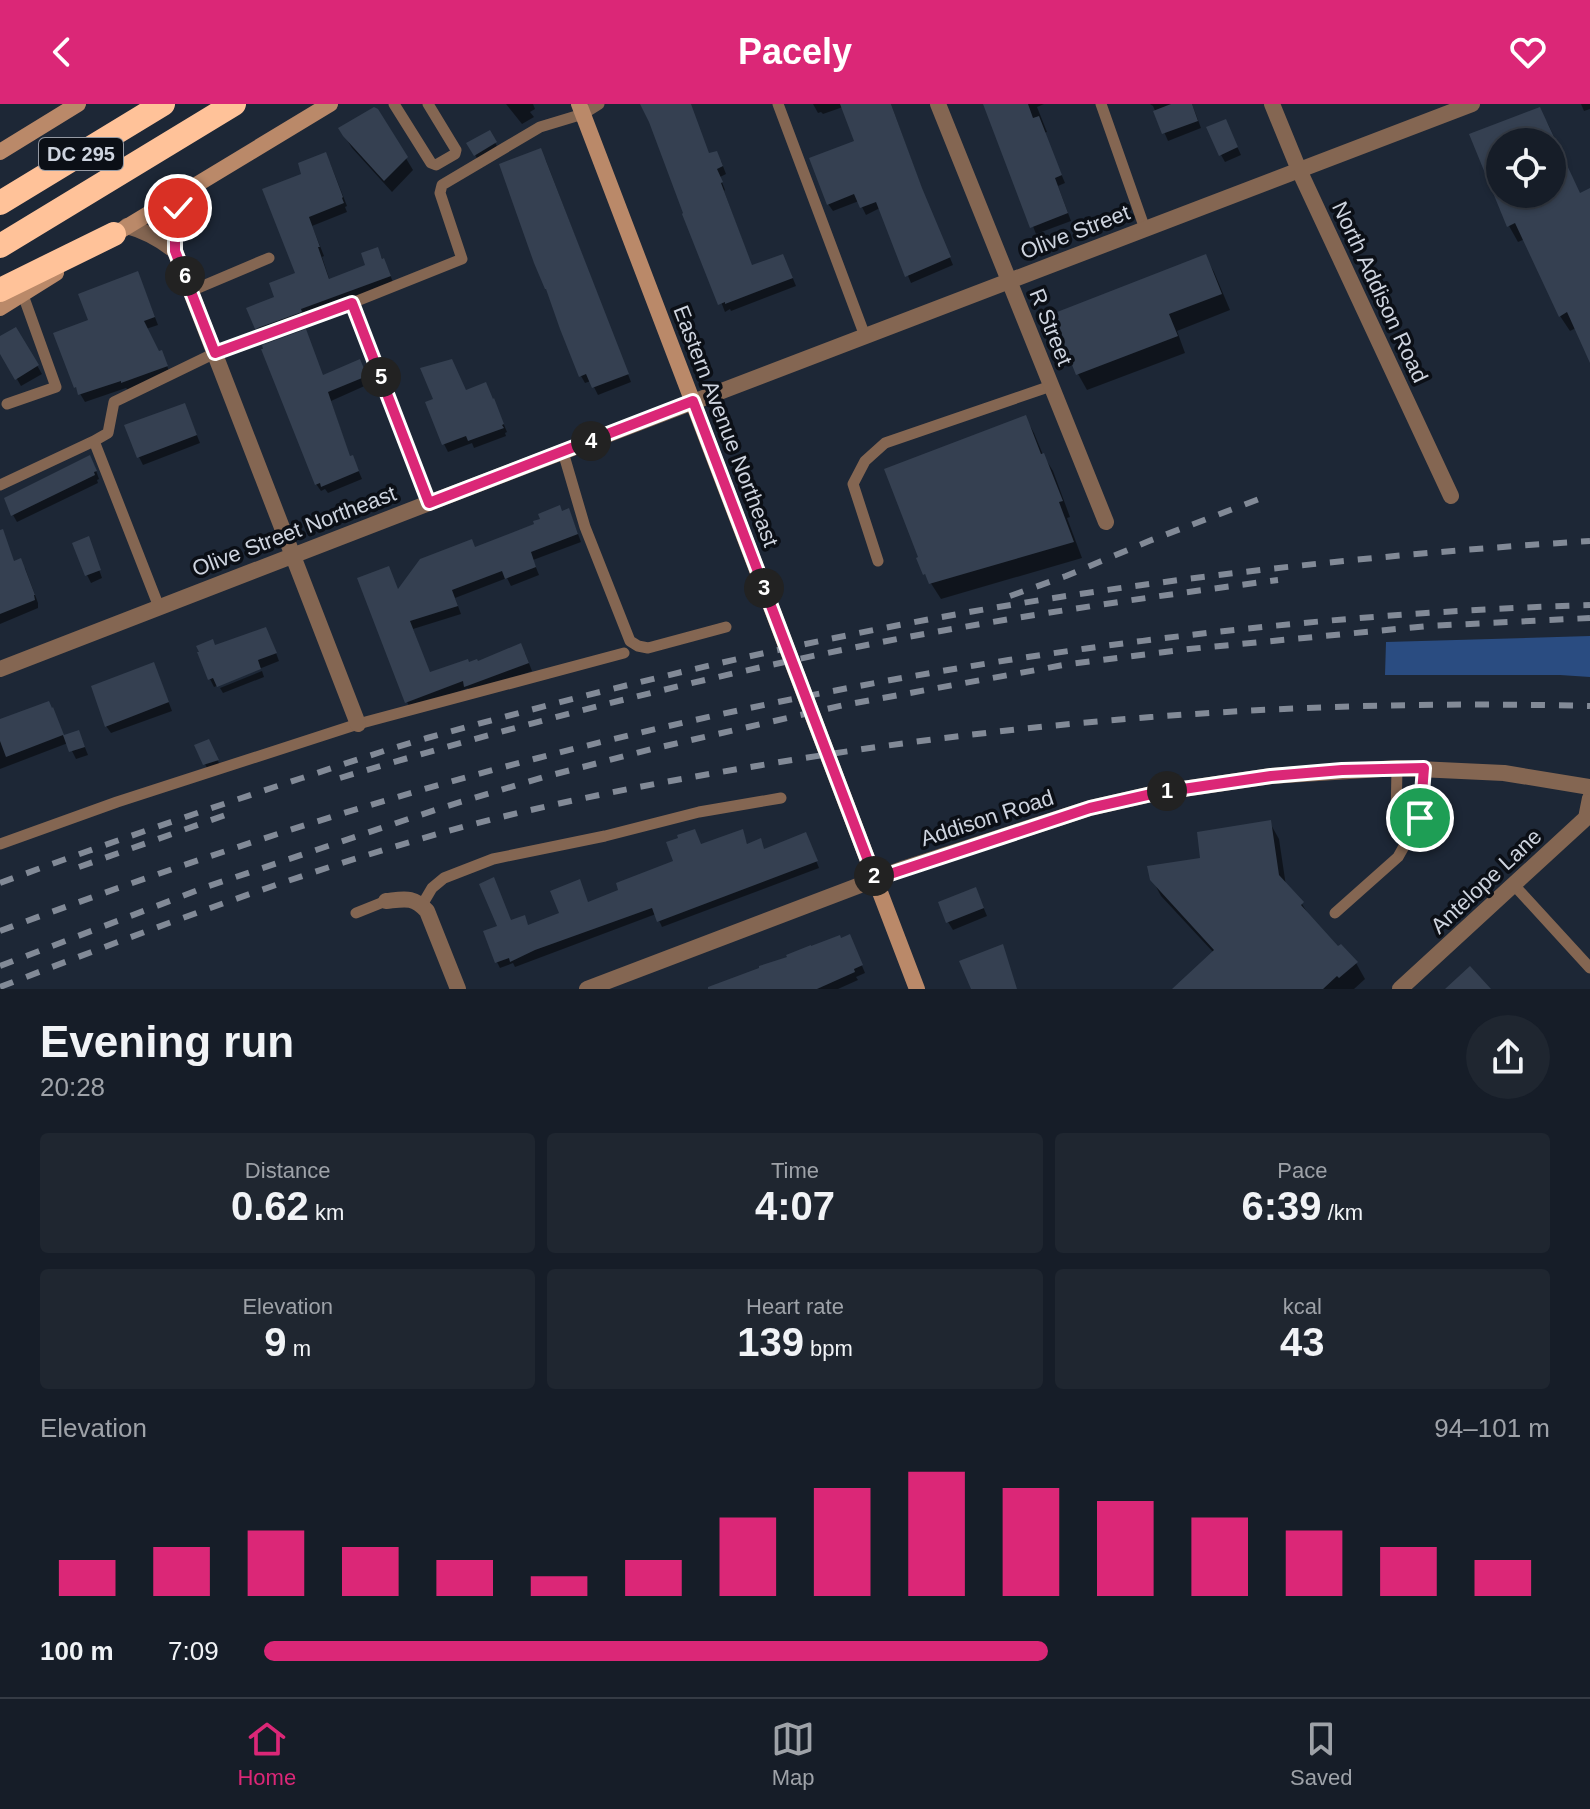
<!DOCTYPE html>
<html lang="en">
<head>
<meta charset="utf-8">
<style>
	:root { --surface:#161d28; --page:#1f2630; --text:#f1f3f6; --muted:#9ea2a8; --line:#353b45; --accent:#db2777 }
	body { margin:0; font-family:Helvetica,sans-serif; background:var(--page); color:var(--text); height:100vh; display:flex; flex-direction:column; font-size:30px; white-space:nowrap }
	* { box-sizing:border-box; margin:0 }
	p { font-size:26px; color:var(--muted) }
	.icon { flex:none; width:44px; height:44px; fill:none; stroke:currentColor; stroke-width:2; stroke-linecap:round; stroke-linejoin:round }
	.map { position:relative; height:885px; overflow:hidden }
	.side { display:flex; flex-direction:column; background:var(--surface); flex:1 }
	.side>* { flex:none }
	.tools { position:absolute; left:1486px; top:24px; display:grid; gap:16px }
	.tools a { display:grid; place-items:center; width:80px; height:80px; border-radius:50%; background:var(--surface); box-shadow:0 2px 6px #0004,0 0 0 2px var(--line); font-size:40px }
	.pin { position:absolute; display:grid; place-items:center; width:68px; height:68px; color:#fff; margin:-34px; border:4px solid #fff; border-radius:50%; box-shadow:0 2px 8px #0007 }
	.km { position:absolute; width:40px; height:40px; margin:-20px; border-radius:50%; background:#222; color:#fff; font-size:22px; line-height:40px; text-align:center }
	.round { display:grid; place-items:center; flex:none; width:84px; height:84px; border-radius:42px; background:var(--page) }
	.head { display:flex; align-items:center; justify-content:space-between; height:136px; padding:0 40px }
	h1 { font-size:44px; font-weight:600; line-height:60px }
	.figures { display:grid; grid-template-columns:repeat(3,1fr); gap:12px; height:136px; padding:8px 40px }
	.figures div { display:grid; align-content:center; border-radius:8px; background:var(--page); text-align:center }
	.figures b { font-size:40px; font-weight:600 }
	.figures small { font-size:22px; font-weight:400 }
	.figures p { font-size:22px }
	.chart { height:224px; padding:16px 40px }
	.chart p { display:flex; justify-content:space-between }
	.chart svg { width:100%; height:144px; margin-top:8px; stroke:var(--accent); stroke-width:6 }
	ul { padding:0 40px; list-style:none; font-size:26px }
	li { display:grid; grid-template-columns:128px 96px 1fr; align-items:center; height:60px }
	li i { height:20px; border-radius:10px; background:var(--accent) }
	header { display:flex; justify-content:space-between; align-items:center; height:104px; padding:0 40px; background:var(--accent); color:#fff; font-size:36px; font-weight:600 }
	.tabs { display:flex; justify-content:space-around; align-items:center; height:112px; border-top:2px solid var(--line); background:var(--surface); font-size:22px; color:var(--muted) }
	.tabs a { display:grid; justify-items:center; gap:4px }
	.tabs .on { color:var(--accent) }
	.map>svg:first-child { display:block }
	.green { fill:#2a4c81 }
	.shadow { fill:#0007; fill-rule:evenodd }
	.building { fill:#354051; fill-rule:evenodd }
	.lines { fill:none; stroke-linecap:round; stroke-linejoin:round }
	.service { stroke:#846652; stroke-width:11 }
	.minor { stroke:#846652; stroke-width:16 }
	.tertiary { stroke:#846652; stroke-width:16 }
	.secondary { stroke:#ba8969; stroke-width:16 }
	.motorway { stroke:#ffc299; stroke-width:24 }
	.rail { stroke:#828a97; stroke-width:6; stroke-dasharray:14 14; stroke-linecap:butt }
	.route-casing { stroke:#fff; stroke-width:16 }
	.route { stroke:#db2777; stroke-width:10 }
	.labels { text-anchor:middle; dominant-baseline:central; stroke-width:7; stroke-linejoin:round; paint-order:stroke }
	.shield { fill:#0b0f16; stroke:#9499a3; stroke-width:2 }
	.shield-label { font-size:20px; font-weight:bold; fill:#ced4df }
	.street-label { font-size:22px; fill:#ced4df; stroke:#0b0f16 }
</style>
</head>
<body>
<header><svg class="icon" aria-label="back" viewBox="0 0 24 24"><path d="M15 5l-7 7 7 7"/></svg>Pacely<svg class="icon" aria-label="heart" viewBox="0 0 24 24"><path d="M12 20l-8-8c-3-5 5-10 8-4 3-6 11-1 8 4z"/></svg></header>
<div class="map">
<svg width="1590" height="885" viewBox="0 0 1590 885">
	<rect width="100%" height="100%" fill="#1d2736"/>
	<path class="green" d="M1590,532V573L1560,571H1385L1386,538Z"/>
	<path class="shadow" d="M506,0H533L535,5L530,8L534,13L522,20Z
		M643,0H690L709,51L721,57L726,70L720,73L725,86L724,87L752,163L787,160L796,182L731,207L730,205L725,208Z
		M813,0H891L925,94L953,161L911,179L880,104L866,111L859,97L833,107L828,100L856,38L843,3L823,10L821,8L818,9Z
		M985,0H1044L1037,3L1047,28L1044,29L1065,79L1058,82L1071,117L1036,130Z
		M1150,0H1192L1201,24L1168,37L1153,2Z
		M1581,0H1590V5L1584,7Z
		M377,6L413,66L392,88L352,44L340,25Z
		M1540,6L1549,22L1580,91L1590,87V251L1576,224L1570,227L1560,212L1525,135L1518,138L1509,122L1472,31ZM1500,38H1552V90H1500Z
		M1229,25L1241,51L1225,58L1221,51Z
		M489,28L502,51L482,63L469,40Z
		M545,54L631,278L598,291L591,277L585,279L581,272Z
		M330,59L347,102L345,103L347,108L312,122L324,152L322,153L330,177L368,162L377,145L388,165L394,181L262,233L249,205L277,194L298,170L265,86Z
		M1205,152L1214,168L1230,206L1177,227L1185,249L1087,286L1078,270Z
		M141,177L158,221L146,225L159,249L165,256L170,270L128,286L126,284L85,298L76,283L91,217Z
		M16,225L42,270L21,282L0,246V235Z
		M363,265L369,280L331,297L350,354L356,361L362,375L328,389L325,385L321,387L316,380L323,273Z
		M466,288L494,297L507,328L505,329L506,332L474,344L472,339L448,348L444,340Z
		M188,309L200,339L143,361L139,353Z
		M1025,313L1034,329L1043,351L1053,367L1070,413L1067,414L1082,454L941,495L925,470L919,455Z
		M94,361L99,375L97,376L98,379L17,418L13,411Z
		M569,406L581,438L533,456L539,471L511,482L507,474L455,494L461,510L413,525L430,570L468,560L525,549L532,567L471,590L468,584L411,605L407,598L398,487L475,445Z
		M90,440L102,474L91,479L87,471Z
		M0,459H14L25,464L38,499V504L0,520Z
		M270,533L279,557L214,583L210,575Z
		M262,567L264,573L223,589L220,584Z
		M157,568L172,607L111,629L106,622Z
		M48,600L64,633L82,636L88,651L76,655L68,639L0,665V618Z
		M213,645L221,664L209,668L205,660Z
		M1270,719L1279,735L1286,782L1302,800L1310,813L1338,844L1356,859L1365,875L1354,885H1176L1214,849L1161,792L1152,775L1203,756Z
		M742,727L748,742L765,747L808,736L819,764L662,823L656,810L515,863L513,859L500,864L497,858L511,818L528,823L621,788L675,759L701,742Z
		M979,793L987,812L953,826L948,818Z
		M853,840L865,869L856,873L858,876L838,885H710Z"/>
	<path class="building" d="M640,0H691L709,49L717,47L723,62L717,65L723,78L721,79L752,161L783,150L793,174L725,200V198L718,201L682,110L683,109L649,18Z
		M840,0H891L922,84L951,153L905,173L876,98L860,104L854,90L827,101L809,54L854,37Z
		M983,0H1028L1033,14L1039,12L1062,71L1055,74L1068,109L1030,124Z
		M1171,0H1192L1198,17L1162,30L1153,7Z
		M374,3L378,5L408,53L384,77L343,32L338,24Z
		M1540,3L1580,89L1590,84V259L1567,208L1559,213L1515,119L1507,123L1469,30ZM1500,38H1552V90H1500Z
		M1226,15L1238,43L1219,52L1206,23Z
		M490,26L497,38L474,52L466,39Z
		M541,44L629,270L592,284L586,270L579,273L560,225L546,185H545L534,159L499,60Z
		M326,48L343,93L342,94L344,99L309,113L320,143H318L329,175L365,161L361,149L378,143L382,155L384,154L391,172L301,205L302,208L255,225L246,204L274,193L269,179L295,169L262,85L301,70L298,59Z
		M1206,150L1222,190L1169,210L1178,232L1076,271L1052,210Z
		M138,167L155,213L144,217L159,247L162,246L168,262L121,279V277L78,291L76,283L74,284L53,229L88,216L78,190Z
		M16,223L39,261L15,276L0,250V232Z
		M306,225L323,271L360,255L367,272L328,288L350,352L353,351L359,367L321,383L320,379L315,381L261,245H263L262,241Z
		M452,255L466,286L486,278L493,295L494,294L504,320L502,321L504,324L468,337L466,332L442,341L425,298L433,295L420,264Z
		M185,299L197,331L137,354L124,321Z
		M1026,311L1041,350L1044,349L1063,397L1059,398L1074,438L929,480L925,470L923,471L916,454L918,453L884,365Z
		M90,351L97,367L94,368L95,371L11,412L4,394Z
		M560,401L562,407L569,404L578,430L531,448L536,463L505,475L502,467L452,486L458,502L410,517L430,568L468,555L469,558L477,555L478,557L521,539L529,559L467,582L464,583L463,577L405,599L357,474L389,462L398,485L420,455L472,435L475,443L506,431L534,420L533,417L540,415L538,410Z
		M3,425L14,457L21,454L35,491H34L35,496L0,510V426Z
		M89,432L101,466L85,472L72,439Z
		M266,523L277,549L258,556L261,565L217,583L213,574L208,576L197,548H199L196,542L213,535L215,541Z
		M154,558L169,598L105,623L91,582Z
		M49,597L52,604L53,603L64,631L79,626L85,643L69,648L63,631L6,653L0,637V615Z
		M209,635L219,656L203,661L194,641Z
		M1271,716L1279,771L1304,798L1301,801L1338,842L1341,840L1358,858L1339,874L1337,872L1323,885H1172L1214,846L1150,776L1147,762L1200,754L1197,728Z
		M695,725L701,740L743,725L747,740L761,734L764,745L806,728L818,757L657,818L652,804L535,846L510,858L509,854L495,859L483,827L497,822L479,780L494,773L511,816L525,811L528,821L559,809L550,787L580,775L588,798L618,786L616,779L673,757L666,738L678,734L677,731Z
		M976,783L984,804L946,819L938,798Z
		M850,830L863,861L854,865L855,868L817,885H708V883L759,864V862L787,853L786,851L811,841V842L840,831L841,834Z
		M1003,840L1017,885H971L959,857Z
		M1470,862L1491,885H1445Z"/>
	<g class="lines">
		<path class="service" d="M394,0L431,59L436,61L455,50L456,46L428,0
			M778,0L865,232
			M1101,0L1145,125
			M191,187L269,154
			M7,300L56,283L23,191
			M563,348L585,423L630,537L638,542L648,544L726,523
			M0,381L94,337
			M429,399L352,199L462,155L440,89L442,81L540,23L583,10L599,0
			M878,457L853,380L865,357L885,339L1051,282
			M159,503L94,337L108,329L114,298L215,249L352,199
			M1397,664L1396,715L1407,738
			M0,740L117,698L358,620L624,549
			M1514,781L1590,864
			M422,801L432,784L444,774L493,755L605,732L699,708L781,694
			M356,809L386,797
			M1335,809L1398,753L1420,714L1424,664"/>
		<path class="minor" d="M938,0L1106,418
			M1272,0L1299,66L1451,392
			M183,87L175,117V147L358,620
			M127,122C146,127 160,135 175,147
			M0,565L429,399L1472,0
			M386,797C405,795 413,792 427,807L458,885
			M1400,885L1586,714L1590,694"/>
		<path class="tertiary" d="M587,885L905,764L1090,704L1156,689L1271,672L1397,664L1504,669L1590,683"/>
		<path class="secondary" d="M579,0L917,885
			M0,48L78,0
			M105,136L330,0
			M0,204L56,169"/>
		<path class="motorway" d="M0,99L163,0
			M0,142L234,0
			M0,186L114,130"/>
		<path class="rail" d="M1010,492L1066,472L1149,437L1259,395
			M340,674C527,618 717,569 908,533C1031,510 1155,492 1278,476
			M79,763L234,708
			M0,779C100,742 201,707 302,674C344,660 385,646 427,634C635,576 847,526 1060,493C1235,466 1413,448 1590,437
			M0,827C177,761 356,701 538,654C881,565 1236,512 1590,501
			M0,862L206,783L444,703L544,673L652,645L844,601L1069,560L1189,545L1428,522L1590,514
			M0,883C148,826 295,770 448,727C553,698 660,678 768,660C1041,614 1312,595 1590,602"/>
	</g>
	<g class="lines">
		<g class="route-casing">
			<path id="route" d="M178,104L175,117V147L215,249L352,199L429,399L693,297L875,775L1090,704L1156,689L1271,672L1342,666L1424,664L1420,714"/>
		</g>
		<use href="#route" class="route"/>
	</g>
	<g class="labels">
		<rect class="shield" x="39" y="34" width="84" height="32" rx="6"/>
		<g class="shield-label">
			<text x="81" y="50">DC 295</text>
		</g>
		<g class="street-label">
			<text transform="translate(1075 128) rotate(-21)">Olive Street</text>
			<text transform="translate(1380 188) rotate(65)">North Addison Road</text>
			<text transform="translate(1051 223) rotate(68)">R Street</text>
			<text transform="translate(726 322) rotate(69)">Eastern Avenue Northeast</text>
			<text transform="translate(294 427) rotate(-21)">Olive Street Northeast</text>
			<text transform="translate(987 714) rotate(-18)">Addison Road</text>
			<text transform="translate(1486 777) rotate(-43)">Antelope Lane</text>
		</g>
	</g>
</svg>
<div class="tools">
<a><svg class="icon" aria-label="locate" viewBox="0 0 24 24"><circle cx="12" cy="12" r="6"/><path d="M12 2v4M12 18v4M2 12h4M18 12h4"/></svg></a>
</div>
<div class="pin" style="left:1420px;top:714px;background:#1e9e55"><svg class="icon" aria-label="arrive" viewBox="0 0 24 24"><path d="M6 21V4h12l-3 4 3 4H6"/></svg></div>
<div class="pin" style="left:178px;top:104px;background:#d93025"><svg class="icon" aria-label="check" viewBox="0 0 24 24"><path d="M5 12l5 5 9-10"/></svg></div>
<b class="km" style="left:1167px;top:687px">1</b>
<b class="km" style="left:874px;top:772px">2</b>
<b class="km" style="left:764px;top:484px">3</b>
<b class="km" style="left:591px;top:337px">4</b>
<b class="km" style="left:381px;top:273px">5</b>
<b class="km" style="left:185px;top:172px">6</b>
</div>
<section class="side">
<div class="head"><div><h1>Evening run</h1><p>20:28</p></div><a class="round"><svg class="icon" aria-label="share" viewBox="0 0 24 24"><path d="M12 15V3M7 8l5-5 5 5M5 13v7h14v-7"/></svg></a></div>
<div class="figures">
<div><p>Distance</p><b>0.62<small> km</small></b></div>
<div><p>Time</p><b>4:07</b></div>
<div><p>Pace</p><b>6:39<small> /km</small></b></div>
</div>
<div class="figures">
<div><p>Elevation</p><b>9<small> m</small></b></div>
<div><p>Heart rate</p><b>139<small> bpm</small></b></div>
<div><p>kcal</p><b>43</b></div>
</div>
<div class="chart"><p><span>Elevation</span>94–101 m</p>
<svg viewBox="0 0 160 44" preserveAspectRatio="none"><path d="M5 44V33M15 44V29M25 44V24M35 44V29M45 44V33M55 44V38M65 44V33M75 44V20M85 44V11M95 44V6M105 44V11M115 44V15M125 44V20M135 44V24M145 44V29M155 44V33"/></svg>
</div>
<ul>
<li><b>100 m</b>7:09<i style="width:61%"></i></li>
</ul>
</section>
<nav class="tabs">
<a class="on"><svg class="icon" aria-label="home" viewBox="0 0 24 24"><path d="M3 11l9-7 9 7M6 9v11h12V9"/></svg>Home</a>
<a><svg class="icon" aria-label="map" viewBox="0 0 24 24"><path d="M3 6l6-2 6 2 6-2v14l-6 2-6-2-6 2zM9 4v14M15 6v14"/></svg>Map</a>
<a><svg class="icon" aria-label="saved" viewBox="0 0 24 24"><path d="M7 4h10v16l-5-4-5 4z"/></svg>Saved</a>
</nav>
</body>
</html>
